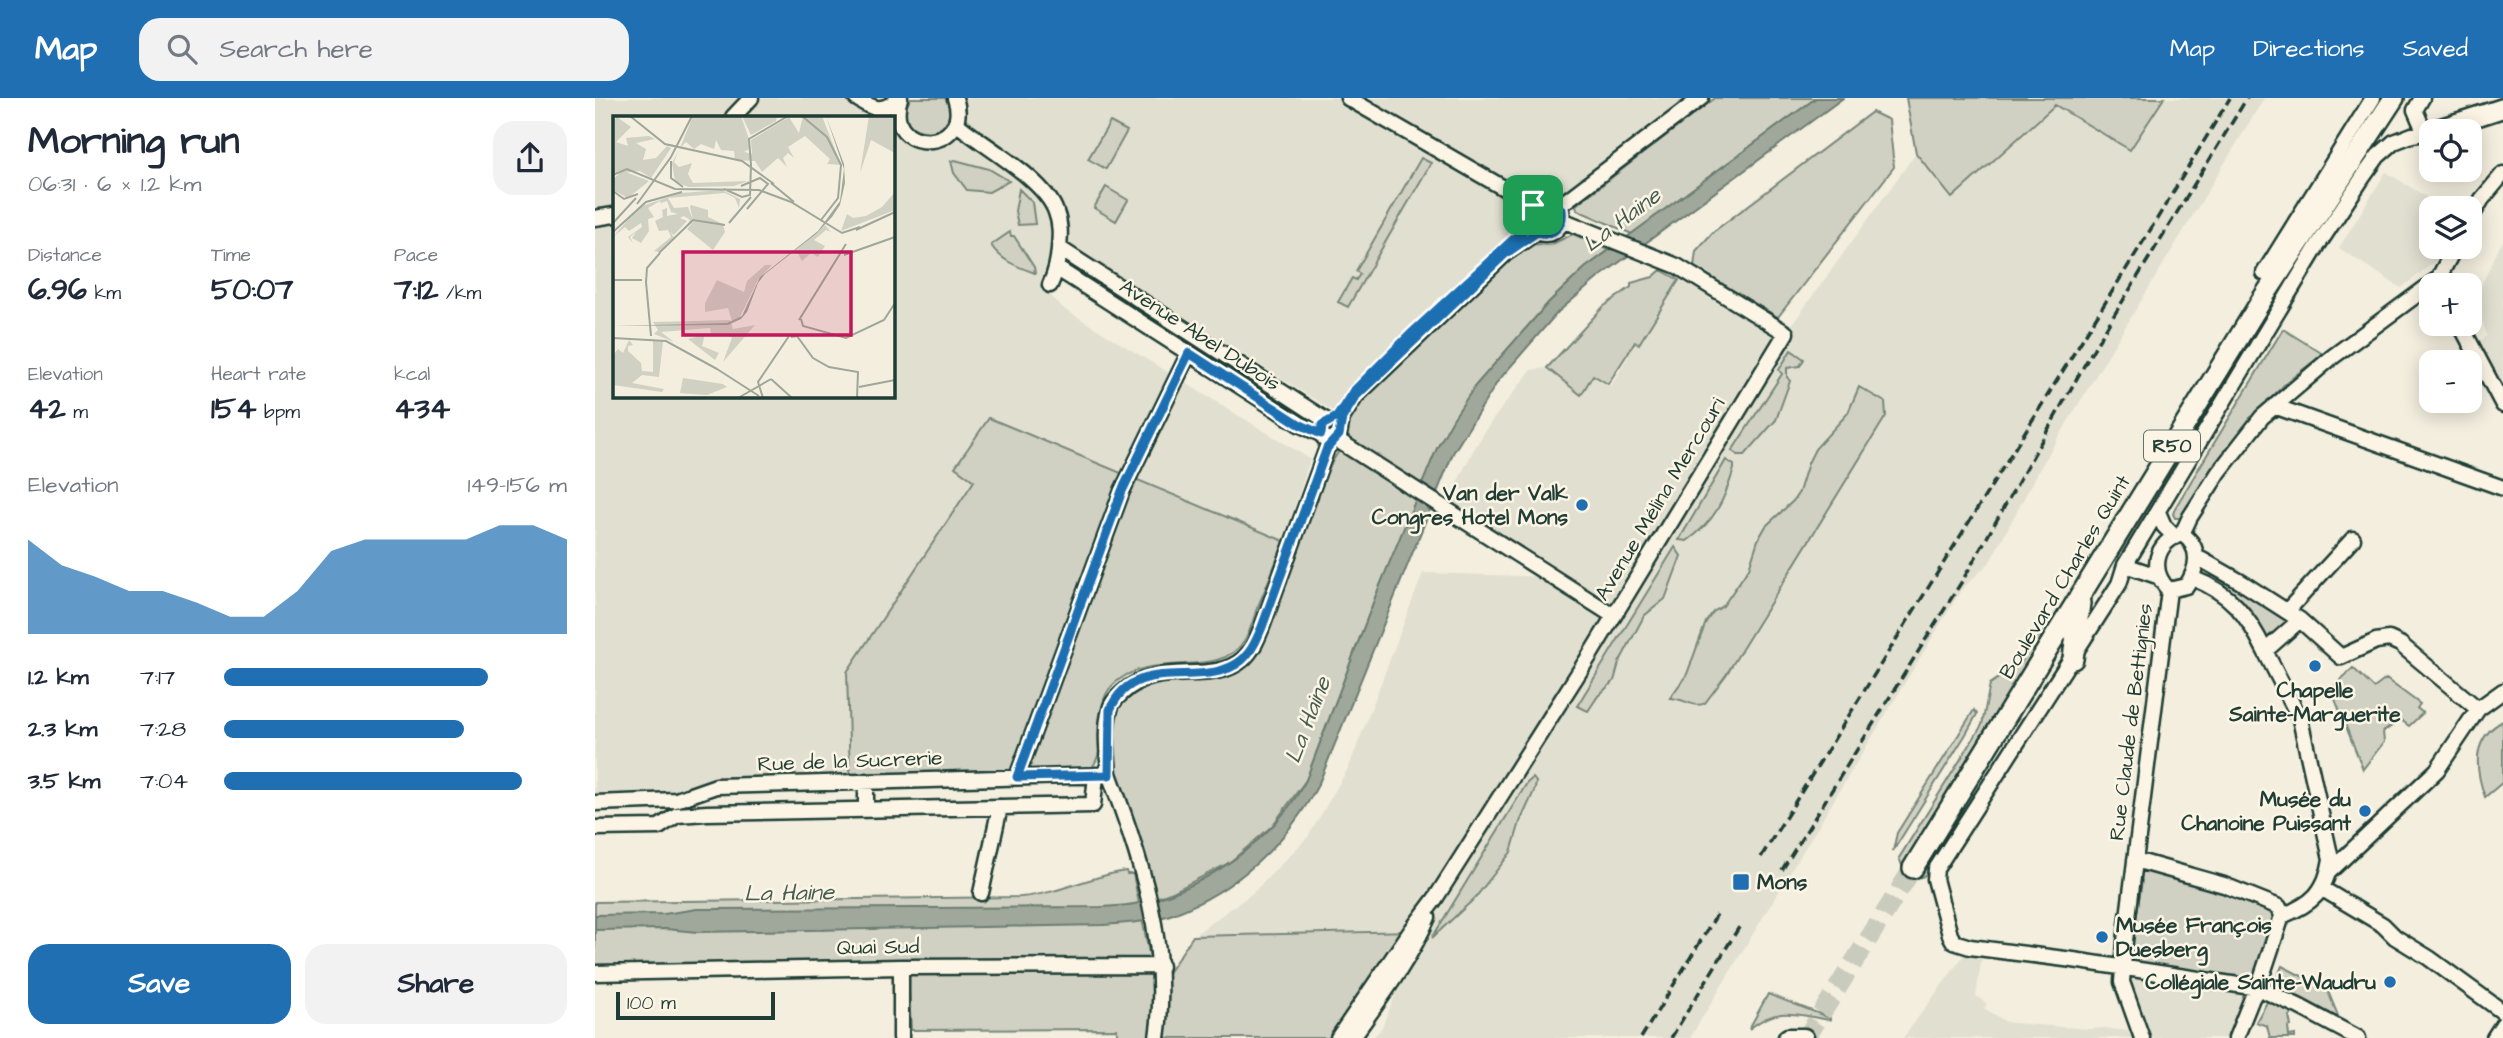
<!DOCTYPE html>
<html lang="en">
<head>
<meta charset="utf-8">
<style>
	:root { --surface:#fff; --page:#f2f2f3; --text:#1f2937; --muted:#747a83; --accent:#1f6fb2 }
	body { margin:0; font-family:"Architects Daughter",sans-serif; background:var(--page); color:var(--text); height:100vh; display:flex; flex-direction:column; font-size:26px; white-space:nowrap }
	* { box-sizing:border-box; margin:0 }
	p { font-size:23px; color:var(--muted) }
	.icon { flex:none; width:38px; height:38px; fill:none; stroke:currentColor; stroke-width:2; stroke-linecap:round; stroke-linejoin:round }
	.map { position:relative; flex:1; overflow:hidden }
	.drawer { display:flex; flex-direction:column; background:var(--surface); width:595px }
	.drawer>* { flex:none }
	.controls { position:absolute; left:1824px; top:21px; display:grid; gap:14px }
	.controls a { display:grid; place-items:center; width:63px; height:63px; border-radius:14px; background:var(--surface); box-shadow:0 4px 18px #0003; font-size:35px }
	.scale { position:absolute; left:21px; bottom:18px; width:159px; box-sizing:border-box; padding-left:7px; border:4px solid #1f3d34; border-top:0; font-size:19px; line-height:24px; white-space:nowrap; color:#1f3d34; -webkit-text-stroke:5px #fcf5e5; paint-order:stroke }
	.pin { position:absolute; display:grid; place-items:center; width:60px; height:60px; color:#fff; margin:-30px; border-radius:14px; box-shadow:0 4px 10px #0006 }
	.round { display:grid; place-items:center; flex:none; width:74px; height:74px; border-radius:21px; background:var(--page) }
	.head { display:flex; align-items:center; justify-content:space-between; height:119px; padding:0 28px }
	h1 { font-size:38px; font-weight:700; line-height:52px }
	.metrics { display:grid; grid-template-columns:repeat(3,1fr); gap:10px; height:119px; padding:7px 28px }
	.metrics div { display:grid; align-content:center }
	.metrics b { font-size:30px; font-weight:700 }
	.metrics small { font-size:19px; font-weight:400 }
	.metrics p { font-size:19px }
	.chart { height:196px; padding:14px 28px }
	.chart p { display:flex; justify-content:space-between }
	.chart svg { width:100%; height:126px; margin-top:7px; fill:var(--accent); opacity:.7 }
	.cta { display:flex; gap:14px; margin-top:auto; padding:14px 28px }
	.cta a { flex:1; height:80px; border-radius:21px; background:var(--accent); color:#fff; font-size:28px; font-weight:700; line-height:80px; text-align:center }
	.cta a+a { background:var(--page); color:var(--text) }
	ul { padding:0 28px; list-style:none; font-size:23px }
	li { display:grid; grid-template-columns:112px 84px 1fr; align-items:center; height:52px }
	li i { height:18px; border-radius:9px; background:var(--accent) }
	header { display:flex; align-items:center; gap:42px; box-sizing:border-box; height:98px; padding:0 35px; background:var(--accent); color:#fff }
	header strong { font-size:33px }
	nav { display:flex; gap:38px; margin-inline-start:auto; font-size:24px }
	.search { width:490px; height:63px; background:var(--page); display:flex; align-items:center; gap:18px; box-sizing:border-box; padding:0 24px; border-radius:21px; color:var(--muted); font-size:26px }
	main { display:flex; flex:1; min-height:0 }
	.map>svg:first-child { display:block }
	.built { fill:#e1dfd0; fill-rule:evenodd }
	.green { fill:#d0d1c2; stroke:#78877b; stroke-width:2 }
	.water { fill:#a0a89b; stroke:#6c7d72; stroke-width:2 }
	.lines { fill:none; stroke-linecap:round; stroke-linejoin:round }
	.highway-tunnel { stroke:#c9cbbc; stroke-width:19; stroke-dasharray:19 10; stroke-linecap:butt }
	.minor-casing { stroke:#1f3d34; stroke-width:19 }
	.major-casing { stroke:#1f3d34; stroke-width:23 }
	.highway-casing { stroke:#1f3d34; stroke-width:24 }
	.minor { stroke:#fcf5e5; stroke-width:14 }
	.major { stroke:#fcf5e5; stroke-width:18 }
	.highway { stroke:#fcf5e5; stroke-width:19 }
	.rail { stroke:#1f3d34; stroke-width:3.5; stroke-dasharray:10 5; stroke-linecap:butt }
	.route-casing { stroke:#fff; stroke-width:14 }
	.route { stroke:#1f6fb2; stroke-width:9 }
	.poi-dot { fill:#1f6fb2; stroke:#fcf5e5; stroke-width:2.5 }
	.labels { text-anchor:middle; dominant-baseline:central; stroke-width:5; stroke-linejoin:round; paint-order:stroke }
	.shield { fill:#fcf5e5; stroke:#617469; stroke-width:2 }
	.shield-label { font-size:19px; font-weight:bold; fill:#1f3d34 }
	.street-label { font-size:21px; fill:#1f3d34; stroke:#fcf5e5 }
	.poi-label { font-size:21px; font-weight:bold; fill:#1f3d34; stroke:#fcf5e5; text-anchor:end }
	.water-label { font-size:23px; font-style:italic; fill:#465d53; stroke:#fcf5e5 }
	.inset-road { fill:none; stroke:#9ea79a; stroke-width:2 }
	.view { fill:#c2185b; fill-opacity:0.15; stroke:#c2185b; stroke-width:3.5 }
	.inset-edge { fill:none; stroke:#1f3d34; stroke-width:3.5 }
</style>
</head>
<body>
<header>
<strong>Map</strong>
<div class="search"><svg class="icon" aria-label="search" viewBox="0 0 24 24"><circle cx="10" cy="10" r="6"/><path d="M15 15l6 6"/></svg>Search here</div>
<nav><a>Map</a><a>Directions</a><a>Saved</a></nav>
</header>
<main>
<section class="drawer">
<div class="head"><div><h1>Morning run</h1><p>06:31 · 6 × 1.2 km</p></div><a class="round"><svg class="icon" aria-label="share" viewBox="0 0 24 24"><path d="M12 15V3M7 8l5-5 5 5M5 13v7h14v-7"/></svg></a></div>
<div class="metrics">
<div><p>Distance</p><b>6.96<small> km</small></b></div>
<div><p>Time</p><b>50:07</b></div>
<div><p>Pace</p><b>7:12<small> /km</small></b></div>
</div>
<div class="metrics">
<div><p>Elevation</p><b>42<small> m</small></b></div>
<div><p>Heart rate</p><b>154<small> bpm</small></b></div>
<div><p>kcal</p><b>434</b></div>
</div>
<div class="chart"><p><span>Elevation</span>149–156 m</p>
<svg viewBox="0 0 160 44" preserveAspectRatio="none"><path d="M0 44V11L10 20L20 24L30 29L40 29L50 33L60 38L70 38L80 29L90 15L100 11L110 11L120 11L130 11L140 6L150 6L160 11V44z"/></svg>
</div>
<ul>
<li><b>1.2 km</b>7:17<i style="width:77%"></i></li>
<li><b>2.3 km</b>7:28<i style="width:70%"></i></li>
<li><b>3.5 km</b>7:04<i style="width:87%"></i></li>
</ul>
<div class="cta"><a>Save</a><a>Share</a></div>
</section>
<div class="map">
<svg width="1908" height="940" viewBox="0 0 1908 940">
	<rect width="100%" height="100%" fill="#f3eede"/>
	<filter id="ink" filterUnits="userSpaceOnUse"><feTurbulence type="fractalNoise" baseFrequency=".0143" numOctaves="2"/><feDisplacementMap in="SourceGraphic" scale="14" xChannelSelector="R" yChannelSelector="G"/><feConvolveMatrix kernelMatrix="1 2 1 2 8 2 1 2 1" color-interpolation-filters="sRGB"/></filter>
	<g filter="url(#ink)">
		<path class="built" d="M0,0H1106L992,85L746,318L475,147L463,161V171L451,193L469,211L715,361L689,443L394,320L379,383L252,574L255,684L121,688L81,702L0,705ZM19,19H298V298H19Z
			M1569,0H1669L1449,363L1394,465L1366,492L1095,940H778L786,931L820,852L937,661L816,833L598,838L659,794L713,739L754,669L828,475L955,479L850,409L878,353L896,324L936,272L952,270L986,297L998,277L1016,288L1041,244L1044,245L1084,182L1093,174L1191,235L1321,55L1357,99L1460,7L1535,52Z
			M1791,74L1849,110H1836V149H1853L1844,163L1842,162L1806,190L1744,150Z
			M1908,142V307L1876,248L1892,238L1880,200Z
			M1375,849L1388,850L1381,898L1392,906L1389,910L1411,924L1418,925L1493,931L1509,930L1533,933L1535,936L1544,935L1528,869L1663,890L1641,940H1308Z"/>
		<path class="green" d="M316,0H350C378,45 288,44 316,0Z
			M1120,0H1221L1037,136L982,112L981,107Z
			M1311,0H1569L1535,52L1460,7L1357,100L1321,55Z
			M1277,14L1294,22L1299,69L1183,219L1099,169L1101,153L1118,134Z
			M515,24L532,33L511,71L493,61Z
			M826,60L836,65L753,209L743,204L757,180L761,182L765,176L761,173Z
			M360,62L394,71L414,83L394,94L372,92L359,75L356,63Z
			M511,89L533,102L521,123L499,110Z
			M424,91L437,104L440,126L423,127L420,113Z
			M936 118a14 14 0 1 1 28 0a14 14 0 1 1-28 0Z
			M415,134L416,138H419L439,169L440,175C423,169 406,163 396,147Z
			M978,136L1014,152L990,170L954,204L880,288L826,394L744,343L773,292L928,149L937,146L955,147Z
			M1066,172L1084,182L1044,246L1040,244L1013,286L998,277L986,297L952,270L1008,209L1036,189V185L1058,179Z
			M1688,231L1728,256C1716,266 1702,275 1690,286C1649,326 1619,372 1588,420H1580L1578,416L1580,410Z
			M607,248L716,319L711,326L601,254L604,249Z
			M1196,252L1209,261L1205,268L1192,270V279L1195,283L1181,322L1150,357H1143L1137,353L1187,276L1184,272Z
			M1264,289L1290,304L1291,318L1131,577L1110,605C1100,611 1088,600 1075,600L1092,576L1111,524L1118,514L1128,508L1154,470L1163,442L1171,428L1198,403L1204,394L1213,365L1220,351L1253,315Z
			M394,320L689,443C680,467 671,490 661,513C658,523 655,535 649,543C623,584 553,549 517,588C495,611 517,650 494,673L255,680L252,574L379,383L360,369Z
			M745,351L821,403L781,497L711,682L677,728L634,765L578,794L561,800L543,735L520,675L517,628L521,609L538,591L558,584L645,569L725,384Z
			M1131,362L1139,367V371C1129,403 1120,423 1092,443L1084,442Z
			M1080,449L1086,458L1070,501L1049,518L1024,565L1019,583L1003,598L993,613L982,608Z
			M1602,459L1705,522L1670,553L1661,534L1599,472Z
			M1447,530L1444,550L1439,553L1310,764L1327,775L1332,766L1336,771C1323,789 1309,775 1304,760L1387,627L1395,586L1426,565Z
			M1758,570L1779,590L1791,581L1825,606L1822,610L1828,615L1814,628L1806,622L1788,634L1789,644L1768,671L1736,591Z
			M1379,612L1382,616L1371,636L1298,753L1302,735Z
			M1908,623V684L1890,699C1880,671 1876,640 1908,623Z
			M938,680L941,684L940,691L925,724L916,754L880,800L837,840L932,685Z
			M1548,769L1682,812L1662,881L1656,884L1641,881V878L1534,865L1533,839H1538L1547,783L1540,782L1544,771Z
			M531,773L532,776H538L555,860L0,868V804L426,799C463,796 495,778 531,773Z
			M816,833L743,940H562L567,884L598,838Z
			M1687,868L1732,891L1744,920L1682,887L1681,882Z
			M561,871L557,940H522V931L316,932L313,874Z
			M1173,896L1235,920V922C1201,917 1184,907 1154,931Z
			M1672,904H1676L1698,915L1694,918L1696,928L1693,929L1694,938L1700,937V940H1675L1672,928L1661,924Z"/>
		<path class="water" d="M1221,0H1248L1003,180L963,214L903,283L858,355L724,685C693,744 641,793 578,816C556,824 532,825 508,827L102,834L71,831L0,832V817L69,816L102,811L507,809C517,808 529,808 539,806C606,794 680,741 711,682L781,497L842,350L858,321L880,288L954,204L990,170Z"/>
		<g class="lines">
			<path class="highway-tunnel" d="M1211,940L1318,770"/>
			<g class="minor-casing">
				<path id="minor" d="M261,0C280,12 286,15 304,1
					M305,0C287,58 379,55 360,0
					M753,0L938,107
					M138,19L156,0
					M361,25C388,48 450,81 461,114C466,127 465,138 464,151C463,165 461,174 455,187
					M933 119a17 17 0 1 1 34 0a17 17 0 1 1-34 0Z
					M964,108L1106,0
					M0,120L19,117
					M1874,123L1887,101L1908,76
					M464,150L732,323
					M463,171L704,326L726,336L730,341H739
					M1669,175L1778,0
					M1865,226L1908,307
					M1679,308L1908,390
					M744,343L1019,518
					M1563,414L1569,428L1580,439
					M1587,436L1595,419L1624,374L1667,319L1736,260L1843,181L1860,149
					M1587,436C1607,449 1603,471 1591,488L1574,492C1554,473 1560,444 1587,436Z
					M1602,459L1646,484L1705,522L1746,559L1781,543L1794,541L1805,546L1883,611
					M1530,467L1562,478
					M1597,480C1636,495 1652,516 1670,553L1705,522
					M1692,513L1758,441
					M512,670C544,757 576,846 562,940
					M514,677C513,657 509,632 515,612C516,605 521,600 527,595C564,560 616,589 648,561C658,552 662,541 667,529L732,350L744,337L747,320L761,298L910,156L942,134
					M422,679L527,393L594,255
					M271,683V712
					M0,705L81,702L121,688L510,677
					M0,730L64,729L82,717L112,715L498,707L501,677
					M1540,762L1629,787L1684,809L1687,818
					M1734,774L1842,672L1883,611L1908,593
					M1726,790L1788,827L1800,839L1834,860L1908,914
					M386,795L405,709
					M306,869V940
					M0,875L306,869L566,868
					M743,940L816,833L840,801L995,557L1191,235L1082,168L967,122
					M757,940C784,902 815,862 833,819
					M1547,940L1527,884L1530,843L1574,492
					M1641,940L1657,900L1663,890L1687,818C1717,806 1731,794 1736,761L1705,621L1670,553
					M1763,940L1703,908L1663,890L1478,862L1375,849L1359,844L1355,837L1340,781L1341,771L1524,486L1530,467L1723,147L1768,79L1783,58L1799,44L1817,37L1830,35L1820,12L1827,0
					M1899,940L1908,926"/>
			</g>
			<g class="major-casing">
				<path id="major" d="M1837,33L1908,10
					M1193,940H1209"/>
			</g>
			<g class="highway-casing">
				<path id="highway" d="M1478,561L1485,505
					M1318,770L1668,200L1799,0"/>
			</g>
			<use href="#minor" class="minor"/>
			<use href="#major" class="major"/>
			<use href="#highway" class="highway"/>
			<path class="rail" d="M1166,759L1551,139L1635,0
				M1187,772L1369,480L1499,250L1652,0
				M1046,940L1124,813
				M1076,940L1146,826"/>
		</g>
	</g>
	<g class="lines" filter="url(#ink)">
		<g class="route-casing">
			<path id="route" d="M946,102H956L967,112C969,128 958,139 942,134L910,156L761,298L747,320L744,337L732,350L667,529C662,541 657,553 647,562C609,594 540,553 515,612L514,677L422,679L527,393L594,255L704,326L726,336L727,327L742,319L758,294L817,235L935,126V111Z"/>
		</g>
		<use href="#route" class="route"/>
	</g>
	<g class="poi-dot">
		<circle cx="987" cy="407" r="7"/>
		<circle cx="1720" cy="568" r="7"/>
		<circle cx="1770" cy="713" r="7"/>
		<rect x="1137" y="775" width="18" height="18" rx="3.5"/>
		<circle cx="1507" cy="839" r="7"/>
		<circle cx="1795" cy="884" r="7"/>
	</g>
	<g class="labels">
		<rect class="shield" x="1549" y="332.5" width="56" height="31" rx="5"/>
		<g class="shield-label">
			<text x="1577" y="348">R50</text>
		</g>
		<g class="street-label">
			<text transform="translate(605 237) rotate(33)">Avenue Abel Dubois</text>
			<text transform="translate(1065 401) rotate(-59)">Avenue Mélina Mercouri</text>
			<text transform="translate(1470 479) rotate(-59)">Boulevard Charles Quint</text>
			<text transform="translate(1536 624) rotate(-83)">Rue Claude de Bettignies</text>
			<text transform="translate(255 663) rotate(-2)">Rue de la Sucrerie</text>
			<text transform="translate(283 849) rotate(-1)">Quai Sud</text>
		</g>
		<g class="poi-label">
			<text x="973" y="395">Van der Valk<tspan x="973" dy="24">Congres Hotel Mons</tspan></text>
			<text x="1720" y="592" text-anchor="middle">Chapelle<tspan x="1720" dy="24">Sainte-Marguerite</tspan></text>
			<text x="1756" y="701">Musée du<tspan x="1756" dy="24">Chanoine Puissant</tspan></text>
			<text x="1162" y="784" text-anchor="start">Mons</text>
			<text x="1521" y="827" text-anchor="start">Musée François<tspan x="1521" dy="24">Duesberg</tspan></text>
			<text x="1781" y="884">Collégiale Sainte-Waudru</text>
		</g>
		<g class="water-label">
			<text transform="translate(1027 122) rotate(-37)">La Haine</text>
			<text transform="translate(713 622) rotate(-69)">La Haine</text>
			<text transform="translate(194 795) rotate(-1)">La Haine</text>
		</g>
	</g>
	<g transform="translate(18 18)">
		<rect width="282" height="282" fill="#f3eede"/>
		<path d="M80,0H128L136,23V33L131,36L139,38L138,24L176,1L186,17L190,0H209L228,49L214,48L217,43L192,20L175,31L181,42L175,37L170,42L174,51L165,42L149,56L142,45L122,44L121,35L108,34L103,24L101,33L88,28L81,33L73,26L67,32ZM129,0H164L163,5L138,19ZM256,0H282V37L258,24L247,57ZM4,1L18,11L3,26L15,30L13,22L36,20L42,23L23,27L33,33L30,44L43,42L54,30L58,32L38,62L27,55L0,58V5ZM66,34L61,46L66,51L79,47L75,58L80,67L135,65L121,70L76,71L62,66L59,47ZM10,55L36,65L15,82L0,74V63ZM109,74L127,83L126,92L122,82L112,77L55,82L61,92L75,91L80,104L77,91L78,89L95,94V101L110,108L112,116L100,134L74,113L82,104L71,114L77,104L71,100L67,102L74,105L61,119L57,116L61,121L46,136L41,135L58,121L55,114L46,115L42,105L50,101L49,94L54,92V100L65,98L58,96L54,85L48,87L50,93L47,85L35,92L41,101L35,103L36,115L28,127L19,122L23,116L17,121L20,127L15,121L29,111L28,107L16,115L12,111L0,121L26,91L68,77ZM282,76V94L228,115L234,98L240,102L253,100L269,91ZM212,109L218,116L213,114L201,124L212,130L205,141L198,137L189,145L183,134ZM152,149H159L145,164L126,203L119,206L115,192L92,196V187L104,164L131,176L134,165ZM117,204L120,213L142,209L110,246L119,222L115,218H98L97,212L48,216L61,226L41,218L45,214L40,206ZM92,218L89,230L106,237L102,244L75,223ZM16,224L20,229L15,230V235L28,247L29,255L40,256V225H50L46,261L29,259L19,267L51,273L49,276L0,269V239L5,233L10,237ZM70,262L110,268L114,271L94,279L67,277Z" fill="#d0d1c2"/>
		<path d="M213,0L231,48L232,67L227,89L219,101L203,118L152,158L145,167L134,196L128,203L115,209L0,210L114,207L129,200L147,161L205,115L227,85L231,53Z" fill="#a0a89b"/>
		<path class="inset-road" d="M17,0L52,28L129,45L161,68M189,0L214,21L228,49L225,82L208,104M58,45V62L70,71M138,49L136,23L175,0M0,59L14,53L62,73L146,74L178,86L229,117L247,111M158,67L181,86M128,70L147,62L155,68L134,93M111,73L129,81L137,79L138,49M0,75L11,83L25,78M24,88L58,41L79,0M0,107L23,82M116,107L138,81M243,114L282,96M0,116L33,86L69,76M46,137L80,104L112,109M231,139L282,121M0,164H29M188,203L190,210L233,222L271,204L282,187M186,204L233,128M38,220L33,166L34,152L47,137M178,221L184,220L200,242L216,251L245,256L244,282M0,222L53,225L104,253M104,253L146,280M158,263L179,282M246,271L282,264M125,282L158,263M150,282L145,266L176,220"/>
		<path class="view" d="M70,136H238V219H70Z"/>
		<rect width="282" height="282" class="inset-edge"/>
	</g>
</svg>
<div class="controls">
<a><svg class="icon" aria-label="locate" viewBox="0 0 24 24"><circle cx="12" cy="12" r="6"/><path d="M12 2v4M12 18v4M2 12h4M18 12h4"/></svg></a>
<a><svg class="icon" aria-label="layers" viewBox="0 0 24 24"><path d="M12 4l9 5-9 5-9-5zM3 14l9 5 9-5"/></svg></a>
<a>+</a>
<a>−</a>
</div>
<div class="scale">100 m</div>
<div class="pin" style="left:938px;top:107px;background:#1e9e55"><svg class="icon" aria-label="arrive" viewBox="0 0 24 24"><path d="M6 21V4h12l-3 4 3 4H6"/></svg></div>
</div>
</main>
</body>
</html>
